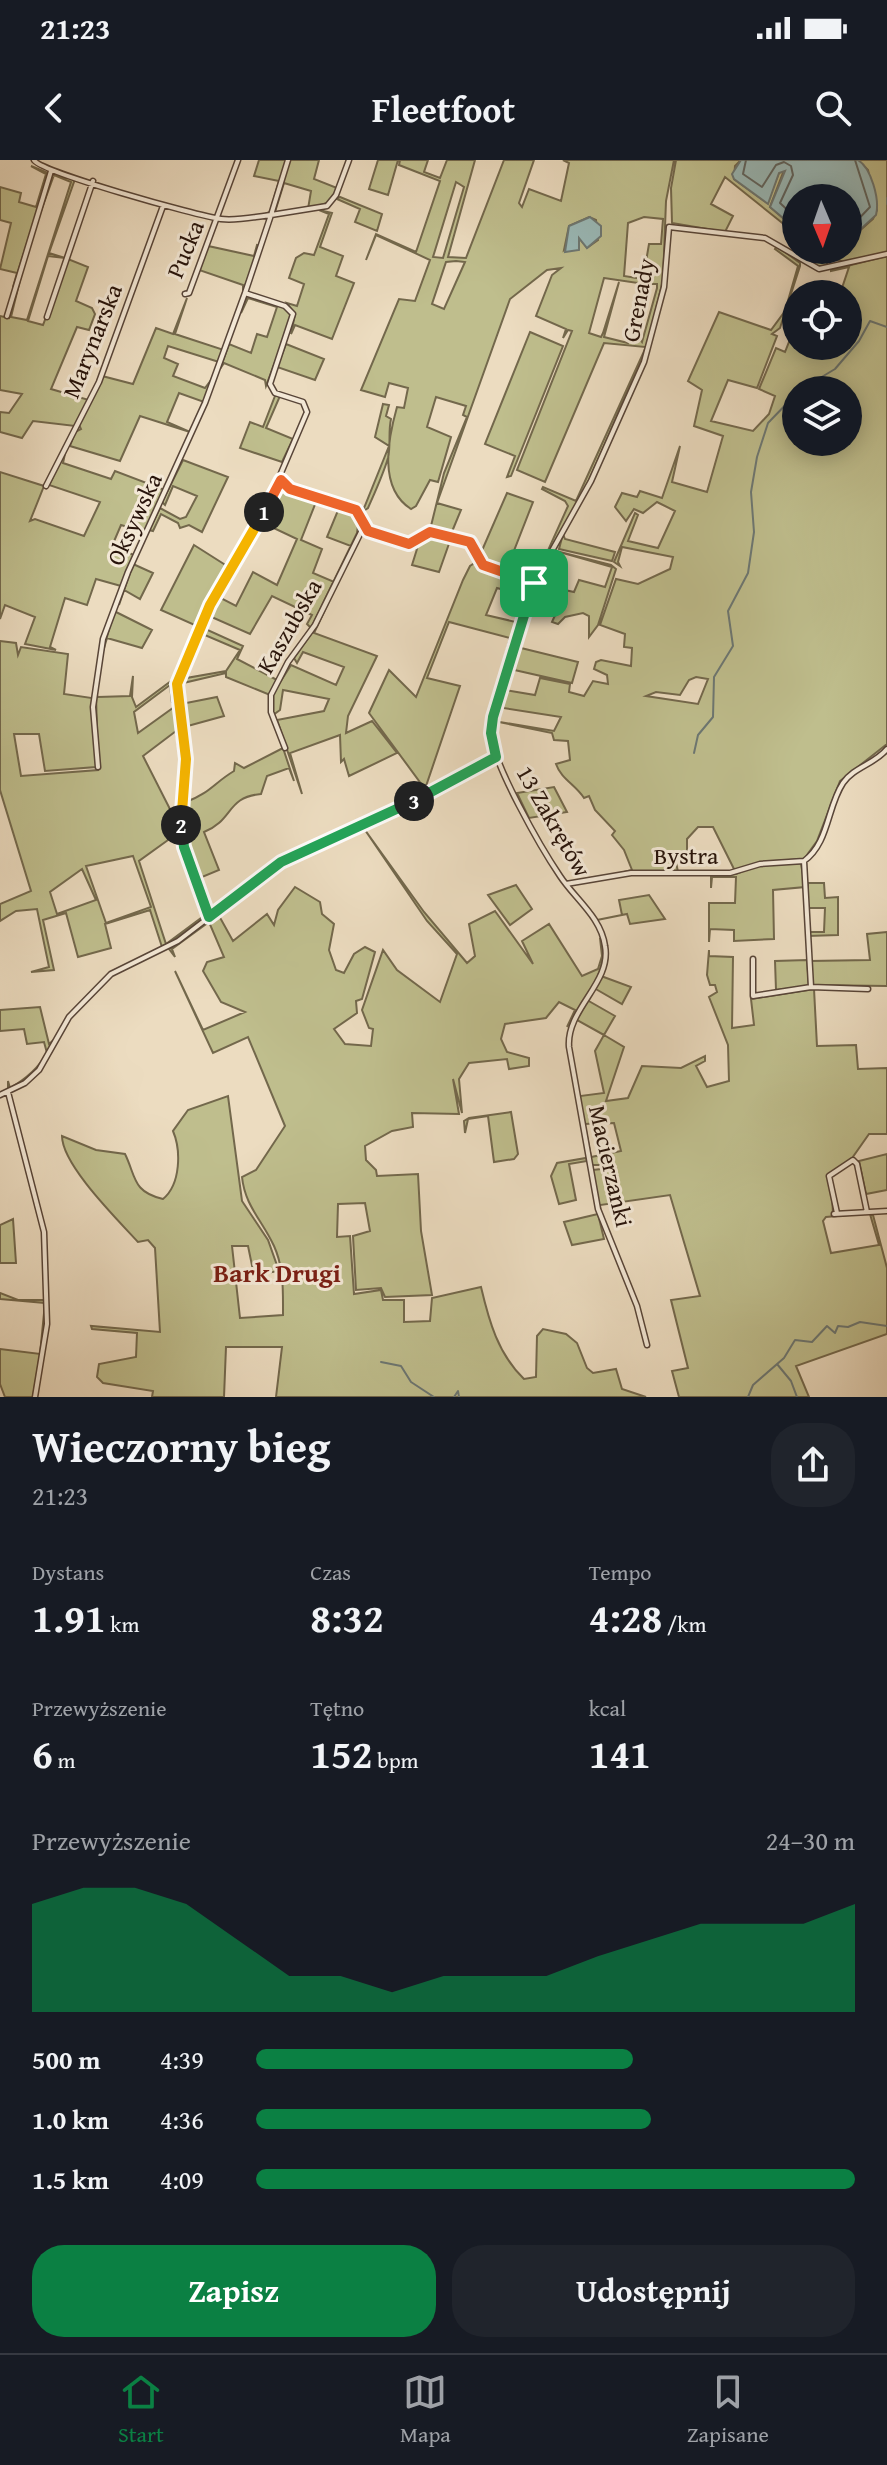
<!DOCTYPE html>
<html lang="pl">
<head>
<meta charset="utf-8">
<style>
	:root { --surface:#171b24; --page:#20242c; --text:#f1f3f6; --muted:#9ea1a6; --line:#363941; --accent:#0b8043 }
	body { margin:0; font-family:"Gentium Book Plus",serif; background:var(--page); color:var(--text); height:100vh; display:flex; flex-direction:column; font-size:30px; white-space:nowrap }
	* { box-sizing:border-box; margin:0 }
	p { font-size:26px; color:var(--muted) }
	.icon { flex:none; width:44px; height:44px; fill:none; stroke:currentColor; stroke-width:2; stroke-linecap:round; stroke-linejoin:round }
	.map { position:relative; height:1237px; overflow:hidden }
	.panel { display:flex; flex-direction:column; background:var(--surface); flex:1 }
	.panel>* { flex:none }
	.needle { width:52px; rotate:178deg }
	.fabs { position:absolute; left:782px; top:24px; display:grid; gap:16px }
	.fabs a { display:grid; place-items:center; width:80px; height:80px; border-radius:50%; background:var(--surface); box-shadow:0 4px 20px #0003; font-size:40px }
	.pin { position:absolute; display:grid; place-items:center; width:68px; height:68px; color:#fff; margin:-34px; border-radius:16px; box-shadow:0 4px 12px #0006 }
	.km { position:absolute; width:40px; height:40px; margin:-20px; border-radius:50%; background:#222; color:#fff; font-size:22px; line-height:40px; text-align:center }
	.round { display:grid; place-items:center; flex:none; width:84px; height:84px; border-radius:32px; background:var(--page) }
	.head { display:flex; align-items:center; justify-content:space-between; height:136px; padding:0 32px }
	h1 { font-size:44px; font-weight:800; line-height:60px }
	.figures { display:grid; grid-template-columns:repeat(3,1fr); gap:12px; height:136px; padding:8px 32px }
	.figures div { display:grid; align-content:center }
	.figures b { font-size:40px; font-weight:800 }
	.figures small { font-size:22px; font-weight:400 }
	.figures p { font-size:22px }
	.chart { height:224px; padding:16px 32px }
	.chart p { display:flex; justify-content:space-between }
	.chart svg { width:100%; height:144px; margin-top:8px; fill:var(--accent); opacity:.7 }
	.primary-button { display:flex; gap:16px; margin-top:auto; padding:16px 32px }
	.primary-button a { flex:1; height:92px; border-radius:32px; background:var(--accent); color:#fff; font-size:32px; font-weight:800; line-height:92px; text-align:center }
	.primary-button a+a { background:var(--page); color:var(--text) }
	ul { padding:0 32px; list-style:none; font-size:26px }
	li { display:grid; grid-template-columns:128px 96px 1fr; align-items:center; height:60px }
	li i { height:20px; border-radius:10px; background:var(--accent) }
	.status { display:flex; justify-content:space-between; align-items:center; height:56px; padding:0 40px; background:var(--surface); direction:ltr }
	.status svg { height:22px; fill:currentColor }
	header { display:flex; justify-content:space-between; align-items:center; height:104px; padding:0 32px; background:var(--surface); font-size:36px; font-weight:800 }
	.tabs { display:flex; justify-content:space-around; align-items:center; height:112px; border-top:2px solid var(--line); background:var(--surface); font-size:22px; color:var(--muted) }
	.tabs a { display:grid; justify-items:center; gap:4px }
	.tabs .on { color:var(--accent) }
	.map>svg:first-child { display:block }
	.green { fill:#bfbe8d; stroke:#73684c; stroke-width:2; fill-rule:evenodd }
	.water { fill:#9abab9; stroke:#6c7773; stroke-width:2 }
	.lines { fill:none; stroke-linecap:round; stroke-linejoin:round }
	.shore { stroke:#606662; stroke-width:2 }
	.stream { stroke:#6c7773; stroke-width:2 }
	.street-casing { stroke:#584538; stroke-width:7 }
	.street { stroke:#f3e8d6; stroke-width:4 }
	.split-1-casing { stroke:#fff; stroke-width:16 }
	.split-2-casing { stroke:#fff; stroke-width:16 }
	.split-3-casing { stroke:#fff; stroke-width:16 }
	.split-4-casing { stroke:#fff; stroke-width:16 }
	.split-1 { stroke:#f0652b; stroke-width:10 }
	.split-2 { stroke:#f5b400; stroke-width:10 }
	.split-3 { stroke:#22a559; stroke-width:10 }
	.split-4 { stroke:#22a559; stroke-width:10 }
	.labels { text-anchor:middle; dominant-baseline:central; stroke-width:6; stroke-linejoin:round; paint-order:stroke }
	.street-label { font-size:24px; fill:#27130a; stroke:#f3e8d6 }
	.neighbourhood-label { font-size:26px; font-weight:bold; fill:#7a1f14; stroke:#f3e8d6 }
</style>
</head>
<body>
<div class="status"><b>21:23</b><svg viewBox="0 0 49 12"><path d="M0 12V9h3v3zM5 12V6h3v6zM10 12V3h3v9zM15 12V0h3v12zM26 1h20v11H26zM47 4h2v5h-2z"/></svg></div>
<header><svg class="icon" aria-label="back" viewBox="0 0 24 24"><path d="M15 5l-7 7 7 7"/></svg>Fleetfoot<svg class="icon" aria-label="search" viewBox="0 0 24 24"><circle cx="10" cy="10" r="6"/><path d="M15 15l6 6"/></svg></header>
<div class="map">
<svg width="887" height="1237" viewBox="0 0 887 1237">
	<rect width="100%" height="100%" fill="#ecdcc0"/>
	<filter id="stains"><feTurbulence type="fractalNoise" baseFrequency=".0025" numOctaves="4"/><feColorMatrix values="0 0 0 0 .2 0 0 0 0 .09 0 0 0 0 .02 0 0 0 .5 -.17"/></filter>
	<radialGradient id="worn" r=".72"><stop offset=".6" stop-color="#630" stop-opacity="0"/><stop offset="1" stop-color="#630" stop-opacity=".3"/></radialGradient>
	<path class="green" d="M259,0H287L270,53L265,54L270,52L279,21L254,16Z
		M289,0H319L314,19L337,28L330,42L308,49L311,31L284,23L275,52Z
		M378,0H398L388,35L369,29Z
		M400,0H428L424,12L440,18L447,0H475L448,97L466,98L504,0H534L519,43L522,47L529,29L561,41L569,3L563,0H674L666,41L663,120L647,187L588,323L537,417L534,418L525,415H537L568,346L565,341L542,329L543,327L576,341L646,187L604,183L545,322L517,310L572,171L568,170L563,178L566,169L536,156L552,115L561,108L547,110L510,139L437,343L461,350L451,374L430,370L444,313L467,257L463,255L466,246L436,237L427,267L451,277L438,322L430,320L416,346L411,349C378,328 388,279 397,247L404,248L408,228L389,223L385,237L361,230L399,139L415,141L430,100L376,75L366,100L376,74L416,92L440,21L399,5ZM456,22L464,27L443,98L433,97ZM589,57L596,60L598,80L587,88L579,78L564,90L569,66ZM644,57L663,59L661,84H649L643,119L624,116L628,63ZM456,101L465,102L444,149L432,144L446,102ZM604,118L645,124L634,173L628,183L604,177L619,122L603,173L601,177L589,173ZM650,124H657V128L642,182L637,175Z
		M676,0H741L735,6L734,19L767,43L779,13L784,10L770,47L796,69V74L725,17L711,44L733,56L725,72L672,63L671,28Z
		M858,0H887V93L845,103L837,99L827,101V105C816,109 811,105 803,98L809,90H848V81L873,59L877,50L868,10Z
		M31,6L48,13V18L13,127L17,113L0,109L11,63L0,60V27L21,33L19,42L36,47L46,14Z
		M51,15L75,19L49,93L65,98L48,96L28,161L43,165L68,99L88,107L76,141L92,148L95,154L89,170L77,167L51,229L89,240L75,266L33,261L22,278L0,272V252L9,253L22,234L0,230V156L9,158L27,87ZM54,15L71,22L27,160L11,157L28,87Z
		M340,37L382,54L377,71L355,62L360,49L337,39Z
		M319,50L332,53L320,87L343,96L336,116L354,123L332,179L295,165L291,174L295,154L287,143L297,146L304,124L289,118L296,98L304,93L314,95L329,54Z
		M257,85L260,86L243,131V125L199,110L208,86L254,96Z
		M777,86L800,103V106L780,168L772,174L777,176L757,228L728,220L711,261L753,271L769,254L775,236L759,229L776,188L785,192L789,182L796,181V186H848V134H840L849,107L831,111V110L887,96V584L840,621L817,681L804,699L760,702L735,711L713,667H698L687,679V695L675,697L678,712L620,713L632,710L624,690L612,675L615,671L595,650L589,636L584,638C576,625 561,619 556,604L570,600L568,581L554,580L552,573L494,561L554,571L561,557L497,547L509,512L505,530L535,535L540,518L570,524L569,532L584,536L593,521L608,524L607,515L594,509L596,502L601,500L631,506L632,488L624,487L625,474L600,465L616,419L638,424L670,409L673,397L622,387L618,402L620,406L614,402L635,353L638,355L628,381L658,388L675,351L657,342L643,353L634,349L626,361L615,347L622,333L637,337L640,331L662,338L680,286L672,322L707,332L723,276L694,266L702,230L688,221L719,152L771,170L785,151L798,106L775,89ZM796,230H848V282H796ZM696,517L708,519L698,544L646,536L656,532L680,535L689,520Z
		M250,137L284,147L292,157L266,226L265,220L224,203L220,209L229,184L251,193L257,174L267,177L277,147L248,138L241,153L245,139Z
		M187,138L175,174L224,190L219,202L168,186L164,198L178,204L173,216L205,228L211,220L204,242L179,233L167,262L190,272L140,256L120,301L70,286L75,272L81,269L79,265L102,216L133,224L156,168L173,174Z
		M530,172L563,186L511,316L507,317L515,296L485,284Z
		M286,184L324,199L315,220L277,207Z
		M275,236H280L266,268L293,279L282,302L240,288L250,262L263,267Z
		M383,244L389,245L386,256L391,259C388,272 391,285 388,298C383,315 375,332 368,348L362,352L338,343L364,348L389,286L375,277Z
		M66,289L63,303L111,319L115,311L165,330L145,372L121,365L112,386L134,395L121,426L96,419L87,445L65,438L50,487L56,490L25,484L35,457L5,445L0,459V312L44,326L30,361L35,359L84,376L100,342L49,325Z
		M183,300L228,317L202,372L189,365L180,368L178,363L161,354L153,371L149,370L160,348L180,359L186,357L197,336L173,326L165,345L162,342Z
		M279,326L321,341L316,342L301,380L322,389L313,413L334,422L351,386L327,377L339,348L335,347L355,352L359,358L357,373L311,468L307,464L312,455L272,436L250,474L207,455L217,436L236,446L253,412L277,425L297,379L261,362Z
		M507,333L533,342L506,411L487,405L480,395Z
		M433,373L451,378L439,412L412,405L417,389L386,381L413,385Z
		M563,374L565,379L615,392L612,401L559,389Z
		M194,385L227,406L225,409L228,412L199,467L161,450Z
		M556,391L611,405L616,409L598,465L589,477V456L583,453L565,457L558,464L552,462L565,433L538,424L574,432L579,420L605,427L612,407L556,391L551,399L555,391Z
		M476,402L532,422L529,437L497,428L486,455L520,463L509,497L505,496L510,478L449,462L427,518L460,526L425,629L369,553L389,510L416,537L463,420L470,406Z
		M133,404L153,413L140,439L124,430L119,445Z
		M346,405L314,473L377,496L348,556L346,573L372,561L397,593L349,616L344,599L341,602L340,575L290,593L302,634L277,560L324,551L329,539L283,530L280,550L273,555L272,535L291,505L336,525L344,507L303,492L297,503L294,498L313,471Z
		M114,451L152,470L142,488L107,478L102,495Z
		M206,459L203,468L243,486L237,499L277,520L270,535L226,517V513L179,524L181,519L226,511L240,490L200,473Z
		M0,481L16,483L18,495L21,487L68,494L64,534L92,538L96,607L45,611L39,574H14L21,616L98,610L96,534L98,537L130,536L133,516L132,537L136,547L175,518L190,488L172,543L170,525L134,552L138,573L177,545L184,590L179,593L176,571L143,596L175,659L183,631L181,681L206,753L205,758L162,787L150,750L105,764L111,788L78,797L66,753L43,760L54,810L31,812L49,807L37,749L16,751L0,761V744L31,731L0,630ZM175,675L205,755L166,784L139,701ZM133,696L151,747L106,763L86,706ZM82,709L96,740L57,754L50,732Z
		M517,487L578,502L572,523L510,509Z
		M217,537L224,556L184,567L186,584L181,544Z
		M188,588L186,642C210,633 214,623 234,611L235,603L244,608L283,588L294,621L289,608L267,616L261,634C226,637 234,660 204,672L219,710L197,719L210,751L222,743L210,753L182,673Z
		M554,627L567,652L529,658L517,633Z
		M365,670L424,752L467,803L475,796L469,764L495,751L533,804L522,781L549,764L582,816L598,809L602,796L600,778C614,805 581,844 567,867L575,850L559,842L546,858L505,864L501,879L507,892L529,898V906L509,909L507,899L469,903L459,919L462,953L453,919L459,954L412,953L413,967L392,971L365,986L366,1000L376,1010L377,1016L418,1014L421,1071L432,1135L385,1137L381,1128L356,1130L353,1076L370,1071L365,1043L338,1044L337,1077L350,1076L354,1134L381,1130L383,1140H404V1162L430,1161L432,1138L481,1127C489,1161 498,1194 524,1219L536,1217L537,1176L543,1169L566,1174L577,1183L587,1208L593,1213L616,1209L622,1229L646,1237H276L282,1187H226L224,1237H152L153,1231L103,1223L97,1217L99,1204L136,1197L137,1173L92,1169L91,1166L160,1172L155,1088L148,1080L138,1082C118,1060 62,1005 62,976L96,990L125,994C136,1016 132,1032 163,1039C181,1024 181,990 173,971L188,950L228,936L242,1041L268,1080L279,1111L254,1115L248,1086H232L240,1158L283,1155C283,1131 284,1108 274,1086C262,1060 245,1046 242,1017L256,1010L285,966L248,877L213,893L175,811L203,870L245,852L221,842L203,811L207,802L224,797L209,762L172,789L175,797L169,789L227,745L218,754L233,781L267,754L274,765L278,750L295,727L320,742L322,754L334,764L329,790L336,810L344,813L354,794L365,787L375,792L362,839L356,841L357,853L334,869L345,884L371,886L373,869L369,868L362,850L383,790L397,810L440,842L457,794L427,761Z
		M801,703L805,727L773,730L774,779L734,781V770L710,769L709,782V743H735L736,717H712L711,728V716L736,714L755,706Z
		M808,723H824L825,738L838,737V775L808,776V772H824L825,748H808Z
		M516,725L532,749L510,765L488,735Z
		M649,735L665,759L630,764L627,754L597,760L622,755L619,740Z
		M887,772V826L813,825L810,801L870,800L867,774Z
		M709,790V796L733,797L732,868L754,865L751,839L814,829L817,886L856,885L858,909L887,908V974H869L850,1001L831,1013L833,1054L849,1055L826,1057L823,1061L831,1093L879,1085L870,1054L873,1055L887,1108V1174L796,1206L809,1237H679L672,1211L688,1208L671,1140L700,1136L670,1035L600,1045L601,1056L592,1010L601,1009V1005H591L586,971L591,997L621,991L614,963L583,964L580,936L604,933L595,891L604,875L575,859L587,840L615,856L604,875L624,887L606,941L628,938L642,906L681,908L705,896V901L696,906L707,927L729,921L728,885L709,837L717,832L715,825H710L707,815Z
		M807,800L809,826L776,830L775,801Z
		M601,816L631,827L622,844L594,828Z
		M40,847L49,884L56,878C44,901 34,917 10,929L8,928V921L10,928C26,919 38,909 47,893L44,882L27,884L24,869L0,871V850Z
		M511,952L518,994L514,999L494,1002L488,956L468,959L465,973L464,961L469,958Z
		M887,994V1030L866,1034L859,1001Z
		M586,998L587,1001L569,1004L576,1040L559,1044L551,1016L557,1003Z
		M598,1054L604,1079L572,1085L564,1062Z
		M13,1059L16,1103H0V1065Z
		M0,1133L18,1140H44L45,1141V1164L33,1237H5L0,1224V1189L40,1194L45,1143L0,1139Z"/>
	<path class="water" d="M741,0H858C871,8 880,39 876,55L848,81V38H796V69L770,47L785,11L779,13L768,44L734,19L732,14Z
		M590,57L601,66V76L587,88L579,78V90L565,92L569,66Z"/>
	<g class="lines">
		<path class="shore" d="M746,0L743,14L762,27L776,5L784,2L791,6L793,15L780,43L796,58
			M848,70L870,47L855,0"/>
		<path class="stream" d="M887,38V44
			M800,230L835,209L859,181L870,161L887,167
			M694,593L698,575L713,557L714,517L733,486L728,451L748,413L754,372L751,332L757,297L768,263L796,234
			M381,1202L401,1206L411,1222L434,1237
			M777,1204L791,1221L797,1237
			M454,1237L458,1231L459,1237
			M748,1237L753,1225L784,1198L795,1180L812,1182L827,1166L835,1173L838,1166L848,1167L860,1162L887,1166"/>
		<g class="street-casing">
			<path id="street" d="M34,0C40,12 198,56 221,59C237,61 254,57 271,55L245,133L285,146L293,154L270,224L275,233L303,242L307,252L281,313L282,322L290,329L356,350L368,371L409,384L433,372L470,382L483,405L534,423C531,471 488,524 491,574C493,604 541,688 560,716C575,739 601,757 605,786C612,823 566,849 569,887L598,1049L637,1146L647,1185
				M288,0L271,55L327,46L336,35L349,0
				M185,134L189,133L238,0
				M7,156L51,11
				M47,157L93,21
				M46,326L99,222L163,46
				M534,423L591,321L644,202L664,127L669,67L765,78L819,109L887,94
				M285,588L271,552V535L288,502L315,465L364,366
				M98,607L93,547L103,479L128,412L205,243L245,133
				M804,701L811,827
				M566,724L631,713H730L760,704L804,701C829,683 827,647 843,623C854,607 875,604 887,589
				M209,757L181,676L186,599L177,526L210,445L281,320
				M753,799V836L811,827L868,829
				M8,932L44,1072L47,1164L35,1237
				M0,935L25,923L39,910L69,857L111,814L178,781L281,702L367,665L496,597
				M837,1053L829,1016L853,1000L857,1004L867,1052
				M834,1054L887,1051"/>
		</g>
		<use href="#street" class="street"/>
	</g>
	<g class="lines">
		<g class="split-1-casing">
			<path id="split-1" d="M264,352L281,320L290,329L356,350L368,371L409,384L430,372L470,382L483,405L534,423"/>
		</g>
		<g class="split-2-casing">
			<path id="split-2" d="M181,665L186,599L177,524L210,445L264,352"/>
		</g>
		<g class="split-3-casing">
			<path id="split-3" d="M181,665L184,687L209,757L281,702L414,641"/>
		</g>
		<g class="split-4-casing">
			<path id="split-4" d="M414,641L496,597L491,573L493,557L534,423"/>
		</g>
		<use href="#split-1" class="split-1"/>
		<use href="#split-2" class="split-2"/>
		<use href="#split-3" class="split-3"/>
		<use href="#split-4" class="split-4"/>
	</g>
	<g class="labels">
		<g class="street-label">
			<text transform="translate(185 89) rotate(-67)">Pucka</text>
			<text transform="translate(638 140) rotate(-79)">Grenady</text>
			<text transform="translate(92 181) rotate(-68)">Marynarska</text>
			<text transform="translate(134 359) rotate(-65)">Oksywska</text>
			<text transform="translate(289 466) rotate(-60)">Kaszubska</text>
			<text transform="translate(554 661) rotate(60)">13 Zakrętów</text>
			<text x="686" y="695">Bystra</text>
			<text transform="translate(611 1006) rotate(77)">Macierzanki</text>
		</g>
		<g class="neighbourhood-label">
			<text x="277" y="1112">Bark Drugi</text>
		</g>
	</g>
	<rect width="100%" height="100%" filter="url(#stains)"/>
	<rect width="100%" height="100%" fill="url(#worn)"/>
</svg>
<div class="fabs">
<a><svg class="needle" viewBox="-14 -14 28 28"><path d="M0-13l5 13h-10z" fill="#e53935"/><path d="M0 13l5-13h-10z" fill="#9ea1a6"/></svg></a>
<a><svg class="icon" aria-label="locate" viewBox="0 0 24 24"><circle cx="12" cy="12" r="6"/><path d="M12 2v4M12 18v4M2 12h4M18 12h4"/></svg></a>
<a><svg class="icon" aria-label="layers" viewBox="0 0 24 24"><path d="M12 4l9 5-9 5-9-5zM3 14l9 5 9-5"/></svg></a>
</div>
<div class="pin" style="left:534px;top:423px;background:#1e9e55"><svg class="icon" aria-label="arrive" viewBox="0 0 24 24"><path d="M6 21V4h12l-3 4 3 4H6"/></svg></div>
<b class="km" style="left:264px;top:352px">1</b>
<b class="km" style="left:181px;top:665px">2</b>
<b class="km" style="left:414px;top:641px">3</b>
</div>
<section class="panel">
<div class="head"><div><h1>Wieczorny bieg</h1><p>21:23</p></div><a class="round"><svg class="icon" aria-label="share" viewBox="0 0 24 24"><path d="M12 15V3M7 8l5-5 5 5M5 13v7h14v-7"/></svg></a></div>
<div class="figures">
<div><p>Dystans</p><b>1.91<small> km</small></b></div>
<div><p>Czas</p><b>8:32</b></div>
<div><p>Tempo</p><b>4:28<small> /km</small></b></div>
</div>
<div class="figures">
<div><p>Przewyższenie</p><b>6<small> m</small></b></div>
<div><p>Tętno</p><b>152<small> bpm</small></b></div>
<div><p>kcal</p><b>141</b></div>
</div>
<div class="chart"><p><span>Przewyższenie</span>24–30 m</p>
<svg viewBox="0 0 160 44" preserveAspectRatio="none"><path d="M0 44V11L10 6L20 6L30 11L40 22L50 33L60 33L70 38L80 33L90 33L100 33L110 27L120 22L130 17L140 17L150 17L160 11V44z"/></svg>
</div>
<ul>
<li><b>500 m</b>4:39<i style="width:63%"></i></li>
<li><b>1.0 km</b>4:36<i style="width:66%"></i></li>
<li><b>1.5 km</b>4:09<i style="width:100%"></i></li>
</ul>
<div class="primary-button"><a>Zapisz</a><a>Udostępnij</a></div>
</section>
<nav class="tabs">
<a class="on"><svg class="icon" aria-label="home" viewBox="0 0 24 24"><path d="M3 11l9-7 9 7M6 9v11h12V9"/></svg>Start</a>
<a><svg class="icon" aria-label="map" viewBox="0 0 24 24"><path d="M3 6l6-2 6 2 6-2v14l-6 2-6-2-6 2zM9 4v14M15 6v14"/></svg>Mapa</a>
<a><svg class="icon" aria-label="saved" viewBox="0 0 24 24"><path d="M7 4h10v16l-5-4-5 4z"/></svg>Zapisane</a>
</nav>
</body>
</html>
